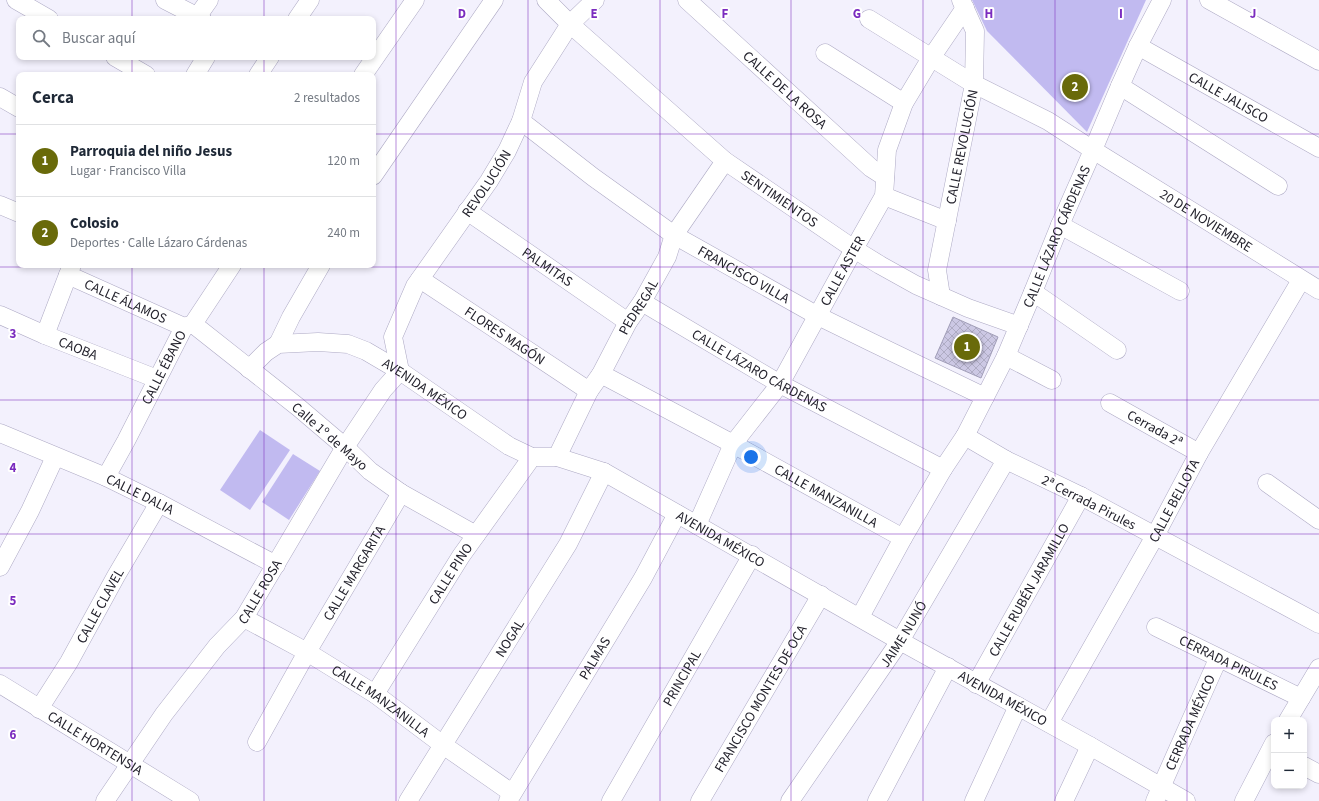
<!DOCTYPE html>
<html lang="es">
<meta charset="utf-8">
<style>
body{margin:0;font-family:"Source Sans 3",sans-serif;background:#f6f6f7;color:#1f2937}
.controls{position:absolute;right:12px;bottom:12px;display:grid;overflow:hidden;border-radius:8px;box-shadow:0 2px 6px #0003}
.controls button{width:36px;height:36px;display:grid;place-items:center;padding:0;border:0;border-bottom:1px solid #e0e1e3;background:#fff;color:#1f2937;font:20px sans-serif}
.you{position:absolute;left:751px;top:457px;width:14px;height:14px;margin:-10px;border:3px solid #fff;border-radius:50%;background:#1a73e8;box-shadow:0 0 0 6px #1a73e833}
.badge{display:grid;place-items:center;width:26px;height:26px;border-radius:50%;background:#696a0a;color:#fff;font-size:13px;font-weight:700}
.pin{position:absolute;translate:-50% -50%;border:2px solid #fff;box-shadow:0 1px 4px #0006}
.list{margin:0;padding:0;list-style:none}
h2{display:flex;justify-content:space-between;align-items:center;height:52px;margin:0;padding:0 16px;font-size:17px}
h2 small{font-size:13px;font-weight:400;color:#747a83}
.list li{display:grid;grid-template-columns:26px 1fr auto;gap:12px;align-items:center;box-sizing:border-box;height:72px;padding:0 16px;border-top:1px solid #e0e1e3}
.list b{display:block;font-size:15px;white-space:nowrap}
.list p{margin:0;font-size:13px;white-space:nowrap;color:#747a83}
.list em{font-size:13px;font-style:normal;color:#747a83}
.icon{flex:none;width:22px;height:22px;fill:none;stroke:currentColor;stroke-width:2;stroke-linecap:round;stroke-linejoin:round}
.map{position:relative;flex:none;width:1319px;height:801px;overflow:hidden}
.search{position:absolute;background:#fff;box-shadow:0 2px 6px #0003;left:16px;top:16px;width:360px;height:44px;display:flex;align-items:center;gap:10px;box-sizing:border-box;padding:0 14px;border-radius:8px;color:#747a83;font-size:15px}
.panel{position:absolute;background:#fff;box-shadow:0 2px 6px #0003;left:16px;top:72px;width:360px;height:196px;border-radius:8px}
.map>svg:first-child{display:block}
</style>
<div class="map">
<svg width="1319" height="801" viewBox="0 0 1319 801">
<defs>
<pattern id="building-cross-hatch" width="8" height="8" patternUnits="userSpaceOnUse"><rect width="8" height="8" fill="#ccc8e4"/><path d="M0 0l8 8M0 8l8-8" fill="none" stroke="#afacc4"/></pattern>
</defs>
<rect width="100%" height="100%" fill="#f3f1fd"/>
<g fill="#c1baf0">
<path d="M 972,0 L 1146,0 L 1087,132 L 987,31 Z"/>
<path d="M 260,430 L 290,450 L 250,510 L 220,490 Z"/>
<path d="M 293,454 L 320,471 L 289,520 L 262,502 Z"/>
</g>
<path fill="url(#building-cross-hatch)" stroke="#a19eb8" d="M 953,317 L 998,337 L 981,378 L 935,358 Z"/>
<g fill="none" stroke-linecap="round" stroke-linejoin="round">
<g stroke="#ada9c4" stroke-width="19">
<g id="minor">
<path d="M 16,0 L 49,19"/>
<path d="M 165,0 L 202,19"/>
<path id="s1" d="M 546,0 L 570,24 L 725,161 L 854,249 L 880,265 L 916,285 L 968,308 L 1019,326"/>
<path id="s2" d="M 687,0 L 871,168 L 885,177"/>
<path d="M 1209,0 L 1319,61"/>
<path d="M 197,17 L 209,0"/>
<path d="M 297,19 L 310,0"/>
<path id="s3" d="M 869,19 L 974,84 L 1048,121 L 1093,150 L 1319,290"/>
<path id="s4" d="M 1138,46 L 1319,148"/>
<path d="M 825,53 L 904,103"/>
<path d="M 115,57 L 146,75"/>
<path d="M 195,75 L 206,57"/>
<path d="M 258,75 L 270,57"/>
<path d="M 363,75 L 415,0"/>
<path d="M 1120,86 L 1278,186"/>
<path d="M 0,97 L 19,108"/>
<path id="s5" d="M 521,121 L 593,177 L 674,235 L 818,316 L 871,342 L 985,397"/>
<path d="M 373,176 L 494,0"/>
<path d="M 884,196 L 947,221"/>
<path d="M 0,205 L 19,213"/>
<path id="s6" d="M 467,211 L 628,322"/>
<path d="M 1060,225 L 1180,291"/>
<path id="s7" d="M 72,265 L 68,275 L 184,327"/>
<path id="s8" d="M 420,279 L 589,391"/>
<path d="M 1033,292 L 1117,350"/>
<path id="s9" d="M 941,296 L 937,270 L 974,84 L 975,31 L 961,0"/>
<path id="s10" d="M 642,302 L 780,384 L 943,469"/>
<path id="s11" d="M 0,315 L 45,335 L 157,379"/>
<path d="M 193,324 L 298,407 L 345,447 L 370,471 L 401,493 L 476,535"/>
<path d="M 45,335 L 68,275"/>
<path d="M 278,344 L 291,317 L 321,265"/>
<path d="M 1006,356 L 1052,380"/>
<path id="s12" d="M 249,369 L 266,352 L 278,344 L 318,342 L 348,344 L 366,351 L 400,371 L 509,446 L 532,457 L 557,457 L 604,472 L 900,641 L 1090,746 L 1186,801"/>
<path id="s13" d="M 601,374 L 733,444 L 903,538"/>
<path d="M 1110,403 L 1199,453"/>
<path id="s14" d="M 0,433 L 106,477 L 159,503 L 276,565"/>
<path d="M 965,436 L 1006,460 L 1081,496 L 1319,624"/>
<path id="s15" d="M 557,457 L 589,391 L 601,374 L 628,322 L 642,302 L 667,257 L 674,235 L 725,161"/>
<path id="s16" d="M 106,477 L 126,441 L 184,327 L 193,324 L 232,265"/>
<path d="M 1267,483 L 1319,520"/>
<path id="s17" d="M 697,525 L 733,444 L 780,384 L 854,249 L 884,196 L 887,150 L 904,103 L 931,58 L 965,8"/>
<path d="M 0,567 L 30,511 L 55,457"/>
<path id="s18" d="M 860,617 L 903,538 L 943,469 L 965,436 L 1006,356 L 1033,292 L 1060,225 L 1093,150 L 1120,86 L 1138,46 L 1162,0"/>
<path id="s19" d="M 244,618 L 307,652 L 375,694 L 443,745 L 512,793"/>
<path id="s20" d="M 1156,627 L 1301,698"/>
<path id="s21" d="M 0,684 L 190,801"/>
<path id="s22" d="M 976,684 L 1081,496"/>
<path id="s23" d="M 375,694 L 461,556 L 532,457"/>
<path id="s24" d="M 39,709 L 69,662 L 116,576 L 159,503"/>
<path d="M 1288,720 L 1319,668"/>
<path id="s25" d="M 1049,723 L 1155,536 L 1199,453 L 1301,280"/>
<path id="s26" d="M 257,742 L 307,652 L 401,493"/>
<path d="M 1304,766 L 1319,774"/>
<path id="s27" d="M 105,801 L 164,714 L 217,646 L 244,618 L 345,447 L 383,390 L 400,371 L 393,337 L 415,286 L 489,181 L 507,151 L 521,121 L 533,82 L 570,24 L 595,0"/>
<path id="s28" d="M 408,801 L 568,544 L 604,472"/>
<path id="s29" d="M 508,801 L 643,578 L 677,514"/>
<path id="s30" d="M 611,801 L 752,555"/>
<path id="s31" d="M 700,801 L 821,595"/>
<path id="s32" d="M 790,801 L 900,641 L 1006,460"/>
<path d="M 877,801 L 948,667"/>
<path d="M 974,801 L 1018,706"/>
<path d="M 1064,801 L 1090,746"/>
<path id="s33" d="M 1155,801 L 1218,659"/>
<path d="M 1244,801 L 1274,743"/>
</g>
</g>
<use href="#minor" stroke="#fff" stroke-width="18"/>
</g>
<path fill="none" stroke="#7b2cbf" stroke-width="1" stroke-opacity="0.55" d="M 132,0 L 132,19M 264,0 L 264,19M 396,0 L 396,801M 528,0 L 528,801M 660,0 L 660,801M 791,0 L 791,801M 923,0 L 923,801M 1055,0 L 1055,801M 1187,0 L 1187,801M 132,57 L 132,75M 264,57 L 264,75M 0,134 L 19,134M 373,134 L 1319,134M 132,265 L 132,801M 264,265 L 264,801M 0,267 L 1319,267M 0,400 L 1319,400M 0,534 L 1319,534M 0,668 L 1319,668"/>
<g text-anchor="middle" stroke-width="4" stroke-linejoin="round" paint-order="stroke">
<g font-size="14" fill="#24232d" stroke="#fff">
<text dy="5" stroke="none"><textPath href="#s2" startOffset="133">CALLE DE LA ROSA</textPath></text>
<text dy="5" stroke="none"><textPath href="#s4" startOffset="104">CALLE JALISCO</textPath></text>
<text dy="5" stroke="none"><textPath href="#s9" startOffset="152">CALLE REVOLUCIÓN</textPath></text>
<text dy="5" stroke="none"><textPath href="#s27" startOffset="738">REVOLUCIÓN</textPath></text>
<text dy="5" stroke="none"><textPath href="#s1" startOffset="307">SENTIMIENTOS</textPath></text>
<text dy="5" stroke="none"><textPath href="#s3" startOffset="393">20 DE NOVIEMBRE</textPath></text>
<text dy="5" stroke="none"><textPath href="#s18" startOffset="429">CALLE LÁZARO CÁRDENAS</textPath></text>
<text dy="5" stroke="none"><textPath href="#s6" startOffset="98">PALMITAS</textPath></text>
<text dy="5" stroke="none"><textPath href="#s17" startOffset="294">CALLE ASTER</textPath></text>
<text dy="5" stroke="none"><textPath href="#s5" startOffset="271">FRANCISCO VILLA</textPath></text>
<text dy="5" stroke="none"><textPath href="#s7" startOffset="74">CALLE ÁLAMOS</textPath></text>
<text dy="5" stroke="none"><textPath href="#s15" startOffset="171">PEDREGAL</textPath></text>
<text dy="5" stroke="none"><textPath href="#s8" startOffset="102">FLORES MAGÓN</textPath></text>
<text dy="5" stroke="none"><textPath href="#s11" startOffset="85">CAOBA</textPath></text>
<text dy="5" stroke="none"><textPath href="#s16" startOffset="124">CALLE ÉBANO</textPath></text>
<text dy="5" stroke="none"><textPath href="#s10" startOffset="136">CALLE LÁZARO CÁRDENAS</textPath></text>
<text dy="5" stroke="none"><textPath href="#s12" startOffset="198">AVENIDA MÉXICO</textPath></text>
<text transform="translate(1155 428) rotate(29)" y="5">Cerrada 2ª</text>
<text transform="translate(330 436) rotate(41)" y="5">Calle 1º de Mayo</text>
<text dy="5" stroke="none"><textPath href="#s14" startOffset="153">CALLE DALIA</textPath></text>
<text dy="5" stroke="none"><textPath href="#s13" startOffset="256">CALLE MANZANILLA</textPath></text>
<text dy="5" stroke="none"><textPath href="#s25" startOffset="255">CALLE BELLOTA</textPath></text>
<text transform="translate(1089 502) rotate(27)" y="5">2ª Cerrada Pirules</text>
<text dy="5" stroke="none"><textPath href="#s12" startOffset="534">AVENIDA MÉXICO</textPath></text>
<text dy="5" stroke="none"><textPath href="#s26" startOffset="195">CALLE MARGARITA</textPath></text>
<text dy="5" stroke="none"><textPath href="#s23" startOffset="142">CALLE PINO</textPath></text>
<text dy="5" stroke="none"><textPath href="#s22" startOffset="108">CALLE RUBÉN JARAMILLO</textPath></text>
<text dy="5" stroke="none"><textPath href="#s27" startOffset="261">CALLE ROSA</textPath></text>
<text dy="5" stroke="none"><textPath href="#s24" startOffset="120">CALLE CLAVEL</textPath></text>
<text dy="5" stroke="none"><textPath href="#s32" startOffset="202">JAIME NUNÓ</textPath></text>
<text dy="5" stroke="none"><textPath href="#s28" startOffset="192">NOGAL</textPath></text>
<text dy="5" stroke="none"><textPath href="#s29" startOffset="167">PALMAS</textPath></text>
<text dy="5" stroke="none"><textPath href="#s20" startOffset="81">CERRADA PIRULES</textPath></text>
<text dy="5" stroke="none"><textPath href="#s30" startOffset="142">PRINCIPAL</textPath></text>
<text dy="5" stroke="none"><textPath href="#s31" startOffset="119">FRANCISCO MONTES DE OCA</textPath></text>
<text dy="5" stroke="none"><textPath href="#s12" startOffset="858">AVENIDA MÉXICO</textPath></text>
<text dy="5" stroke="none"><textPath href="#s19" startOffset="160">CALLE MANZANILLA</textPath></text>
<text dy="5" stroke="none"><textPath href="#s33" startOffset="86">CERRADA MÉXICO</textPath></text>
<text dy="5" stroke="none"><textPath href="#s21" startOffset="112">CALLE HORTENSIA</textPath></text>
</g>
</g>
<g font-size="13" text-anchor="middle" font-weight="bold" fill="#7b2cbf" stroke="#fff" stroke-width="4" stroke-linejoin="round" paint-order="stroke">
<text x="462" y="18">D</text>
<text x="594" y="18">E</text>
<text x="725" y="18">F</text>
<text x="857" y="18">G</text>
<text x="989" y="18">H</text>
<text x="1121" y="18">I</text>
<text x="1253" y="18">J</text>
<text x="13" y="338">3</text>
<text x="13" y="472">4</text>
<text x="13" y="605">5</text>
<text x="13" y="739">6</text>
</g>
</svg>
<div class="controls">
<button>+</button>
<button>−</button>
</div>
<div class="you"></div>
<div class="pin badge" style="left:967px;top:347px">1</div>
<div class="pin badge" style="left:1075px;top:87px">2</div>
<div class="search"><svg class="icon" aria-label="search" viewBox="0 0 24 24"><circle cx="10" cy="10" r="6"/><path d="M15 15l6 6"/></svg>Buscar aquí</div>
<section class="panel">
<h2>Cerca<small>2 resultados</small></h2>
<ul class="list">
<li><span class="badge">1</span><div><b>Parroquia del niño Jesus</b><p>Lugar · Francisco Villa</p></div><em>120 m</em></li>
<li><span class="badge">2</span><div><b>Colosio</b><p>Deportes · Calle Lázaro Cárdenas</p></div><em>240 m</em></li>
</ul>
</section>
</div>
